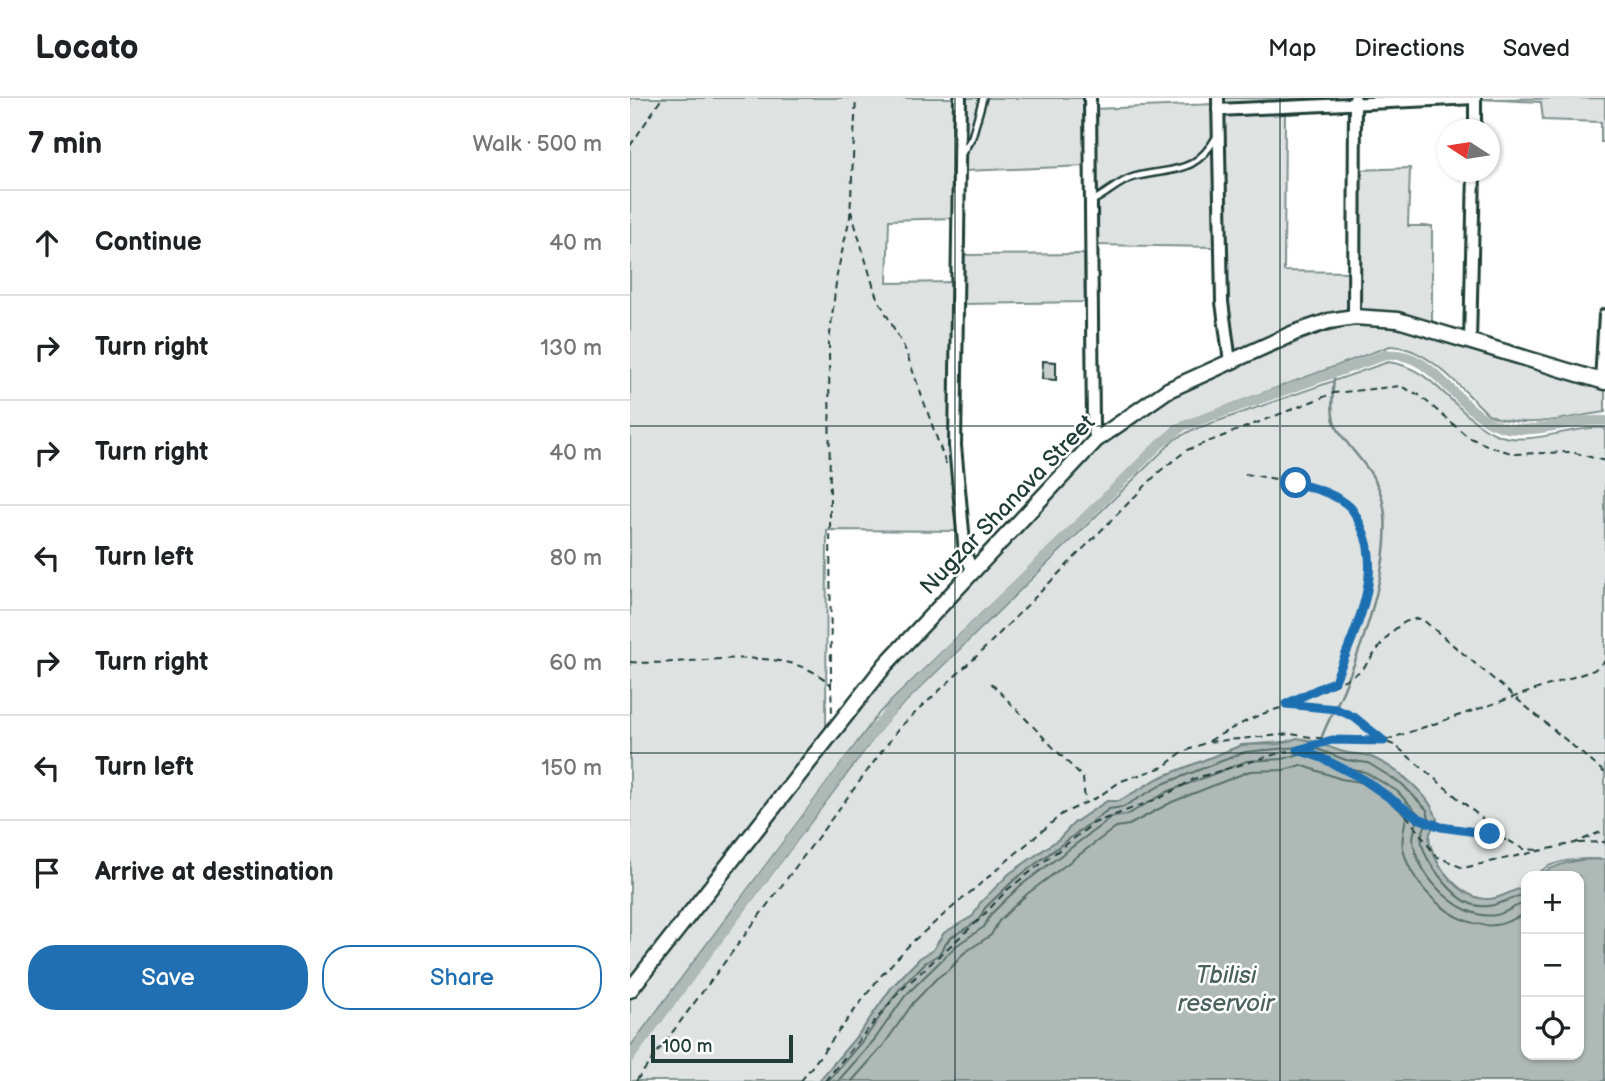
<!DOCTYPE html>
<meta charset="utf-8">
<style>
body{margin:0;font-family:"Balsamiq Sans",sans-serif;background:#f6f6f6;color:#202124}
.controls{position:absolute;right:21px;bottom:21px;display:grid;overflow:hidden;border-radius:14px;box-shadow:0 2px 5px #0004}
.controls button{width:63px;height:63px;display:grid;place-items:center;padding:0;border:0;border-bottom:2px solid #e0e0e0;background:#fff;color:#202124;font:35px sans-serif}
.compass{position:absolute;left:807px;top:21px;width:63px;height:63px;border-radius:50%;background:#fff;box-shadow:0 2px 5px #0004;rotate:282deg}
.scale{position:absolute;left:21px;bottom:18px;width:142px;box-sizing:border-box;padding-left:7px;border:4px solid #1f3d34;border-top:0;font-size:19px;line-height:24px;white-space:nowrap;color:#1f3d34;-webkit-text-stroke:5px #fff;paint-order:stroke}
.stop{position:absolute;width:21px;height:21px;margin:-16px;border:5px solid #1f6fb2;border-radius:50%;background:#fff}
.stop.end{background:#1f6fb2;border-color:#fff;box-shadow:0 2px 7px #0008}
.list{margin:0;padding:0;list-style:none}
h2{display:flex;justify-content:space-between;align-items:center;height:91px;margin:0;padding:0 28px;font-size:30px}
h2 small{font-size:23px;font-weight:400;color:#757577}
.list li{display:grid;grid-template-columns:46px 1fr auto;gap:21px;align-items:center;box-sizing:border-box;height:105px;padding:0 28px;border-top:2px solid #e0e0e0}
.list b{display:block;font-size:26px;white-space:nowrap}
.list em{font-size:23px;font-style:normal;color:#757577}
.actions{display:flex;gap:14px;padding:21px 28px}
.actions a{flex:1;padding:16px 0;border:2px solid #1f6fb2;border-radius:28px;text-align:center;font-size:24px;color:#1f6fb2}
.actions .main{background:#1f6fb2;color:#fff}
.icon{flex:none;width:38px;height:38px;fill:none;stroke:currentColor;stroke-width:2;stroke-linecap:round;stroke-linejoin:round}
.map{position:relative;flex:none;width:975px;height:983px;overflow:hidden}
header{display:flex;align-items:center;gap:42px;box-sizing:border-box;height:98px;padding:0 35px;background:#fff;border-bottom:2px solid #e0e0e0}
header strong{font-size:33px}
nav{display:flex;gap:38px;margin-inline-start:auto;font-size:24px}
main{display:flex}
aside{flex:1;background:#fff}
.map>svg:first-child{display:block}
</style>
<header>
<strong>Locato</strong>
<nav><a>Map</a><a>Directions</a><a>Saved</a></nav>
</header>
<main>
<aside>
<h2>7 min<small>Walk · 500 m</small></h2>
<ul class="list">
<li><svg class="icon" aria-label="ahead" viewBox="0 0 24 24"><path d="M12 20V5M6 11l6-6 6 6"/></svg><div><b>Continue</b></div><em>40 m</em></li>
<li><svg class="icon" aria-label="right" viewBox="0 0 24 24"><path d="M7 20v-9h11M14 6l5 5-5 5"/></svg><div><b>Turn right</b></div><em>130 m</em></li>
<li><svg class="icon" aria-label="right" viewBox="0 0 24 24"><path d="M7 20v-9h11M14 6l5 5-5 5"/></svg><div><b>Turn right</b></div><em>40 m</em></li>
<li><svg class="icon" aria-label="left" viewBox="0 0 24 24"><path d="M17 20v-9H6M10 6l-5 5 5 5"/></svg><div><b>Turn left</b></div><em>80 m</em></li>
<li><svg class="icon" aria-label="right" viewBox="0 0 24 24"><path d="M7 20v-9h11M14 6l5 5-5 5"/></svg><div><b>Turn right</b></div><em>60 m</em></li>
<li><svg class="icon" aria-label="left" viewBox="0 0 24 24"><path d="M17 20v-9H6M10 6l-5 5 5 5"/></svg><div><b>Turn left</b></div><em>150 m</em></li>
<li><svg class="icon" aria-label="arrive" viewBox="0 0 24 24"><path d="M6 21V4h12l-3 4 3 4H6"/></svg><div><b>Arrive at destination</b></div></li>
</ul>
<div class="actions"><a class="main">Save</a><a>Share</a></div>
</aside>
<div class="map">
<svg width="975" height="983" viewBox="0 0 975 983">
<rect width="100%" height="100%" fill="#fff"/>
<filter id="ink" filterUnits="userSpaceOnUse"><feTurbulence type="fractalNoise" baseFrequency=".0143" numOctaves="2"/><feDisplacementMap in="SourceGraphic" scale="14" xChannelSelector="R" yChannelSelector="G"/><feConvolveMatrix kernelMatrix="1 2 1 2 8 2 1 2 1" color-interpolation-filters="sRGB"/></filter>
<g filter="url(#ink)">
<g fill="#dee3e2" stroke="#7e908b" stroke-width="2">
<path d="M 0,0 L 326,0 L 325,120 L 259,122 L 257,185 L 324,184 L 320,345 L 328,433 L 197,432 L 196,633 L 0,884 Z"/>
<path d="M 335,0 L 456,0 L 456,68 L 334,73 Z"/>
<path d="M 591,0 L 721,0 L 721,2 L 592,7 Z"/>
<path d="M 975,0 L 975,44 L 971,44 L 971,24 L 913,22 L 911,4 L 850,1 Z"/>
<path d="M 584,6 L 587,149 L 464,147 L 464,11 Z"/>
<path d="M 655,14 L 654,173 L 720,174 L 720,212 L 695,216 L 603,257 L 596,203 L 592,15 Z"/>
<path d="M 780,70 L 778,128 L 802,128 L 802,224 L 764,214 L 728,213 L 728,72 Z"/>
<path d="M 454,156 L 455,204 L 333,206 L 334,157 Z"/>
<path d="M 739,227 L 763,229 L 975,291 L 975,314 C 938,319 893,333 858,316 C 831,291 799,249 760,248 L 546,327 L 250,614 L 0,949 L 0,901 L 22,872 L 251,580 L 452,366 L 482,337 L 536,299 L 684,237 L 711,229 Z"/>
<path d="M 758,264 C 806,269 826,320 868,337 C 901,349 941,327 975,330 L 975,762 C 957,760 933,761 917,769 C 908,774 907,778 896,778 L 896,789 C 884,791 872,800 861,801 C 833,803 807,771 800,746 C 797,737 803,729 807,721 L 776,680 L 680,642 L 612,647 L 529,680 L 489,703 L 477,703 L 444,725 L 429,741 L 379,776 L 343,818 L 314,835 L 303,852 L 290,860 L 262,889 L 232,932 L 189,983 L 0,983 L 0,964 L 259,620 L 544,342 L 562,332 Z"/>
</g>
<path fill="#afbab7" stroke="#758883" stroke-width="2" d="M 667,640 C 685,642 697,649 714,654 C 722,657 733,655 741,659 C 765,669 800,696 807,721 C 803,729 797,737 800,746 C 807,771 833,803 860,801 C 872,800 884,791 896,789 L 896,957 L 949,957 L 949,778 L 905,778 C 928,766 948,759 975,762 L 975,983 L 189,983 L 232,932 L 262,889 L 290,860 L 303,852 L 314,835 L 343,818 L 350,805 L 379,776 L 429,741 L 444,725 L 477,703 L 489,703 L 529,680 L 612,647 L 651,646 Z"/>
<g fill="none" stroke-linecap="round" stroke-linejoin="round">
<g stroke="#596f68" stroke-width="2">
<path d="M 198,983 L 238,936 L 268,893 L 295,865 L 308,857 L 320,840 L 348,823 L 355,810 L 384,782 L 479,711 L 493,709 L 533,686 L 615,654 L 679,648 L 716,662 L 738,665 L 772,686 L 797,712 L 799,720 C 795,729 790,736 792,746 C 796,765 825,802 844,807 C 864,812 878,800 896,796"/>
<path d="M 208,983 L 245,941 L 275,898 L 327,847 L 354,829 L 361,816 L 390,788 L 482,719 L 497,717 L 537,694 L 617,663 L 653,661 L 670,656 L 688,659 L 714,671 L 735,674 L 767,693 L 789,717 C 787,727 781,736 784,748 C 790,780 831,823 866,817 C 876,815 885,807 896,805"/>
<path d="M 222,983 L 253,948 L 283,905 L 307,880 L 321,870 L 334,855 L 361,837 L 369,823 L 397,796 L 486,729 L 499,727 L 542,704 L 620,673 L 654,672 L 671,667 L 711,681 L 731,684 L 760,701 L 776,718 C 775,728 771,739 773,750 C 780,788 826,832 866,827 C 876,826 886,819 896,816"/>
</g>
<path stroke="#758883" stroke-width="2.5" d="M 690,644 C 696,625 706,610 714,591 C 735,542 766,451 752,400 C 744,370 720,354 706,328 C 699,314 704,290 704,275"/>
<path stroke="#afbab7" stroke-width="10" d="M 0,959 L 218,665 L 263,609 L 531,345 L 553,328 L 755,257 C 800,250 824,307 862,325 C 898,342 937,320 975,323"/>
</g>
<path fill="#c7cfcc" stroke="#1f3d34" stroke-width="2" d="M 413,263 L 426,264 L 426,282 L 412,281 Z"/>
<g fill="none" stroke-linecap="round" stroke-linejoin="round">
<g stroke="#1f3d34" stroke-width="10">
<g id="lane">
<path d="M 331,57 L 342,39 L 353,0"/>
<path d="M 462,103 C 476,97 489,83 504,79 C 543,69 564,78 587,38"/>
</g>
</g>
<g stroke="#1f3d34" stroke-width="16">
<g id="street">
<path d="M 330,0 L 325,348 L 335,455 L 342,472"/>
<path d="M 460,0 L 463,329 L 466,342"/>
<path d="M 588,0 L 592,204 L 600,264"/>
<path d="M 588,12 L 845,0"/>
<path d="M 845,32 L 845,0"/>
<path d="M 724,219 L 725,1"/>
<path d="M 840,243 L 844,74"/>
<path d="M 971,283 L 975,217"/>
</g>
</g>
<g stroke="#1f3d34" stroke-width="19">
<path id="secondary" d="M 0,892 L 256,566 L 466,342 L 538,292 L 664,235 L 699,223 L 724,219 L 768,222 L 975,284"/>
</g>
<g stroke="#1f3d34" stroke-width="2" stroke-dasharray="7 5" stroke-linecap="butt">
<path d="M 0,48 L 32,0"/>
<path d="M 221,113 L 246,197 L 275,251 L 316,366"/>
<path d="M 615,376 C 645,381 700,387 721,410 C 763,456 724,534 705,582"/>
<path d="M 0,564 C 60,570 155,541 201,587 L 202,615"/>
<path d="M 361,585 L 453,680 L 455,705"/>
<path d="M 201,587 L 199,245 L 207,176 L 220,119 L 226,0"/>
<path d="M 657,606 C 672,599 723,581 731,572 C 748,556 763,518 792,521 L 975,675"/>
<path d="M 756,642 L 964,572 L 975,563"/>
<path d="M 579,643 C 647,605 686,586 751,641"/>
<path d="M 669,652 L 701,642"/>
<path d="M 770,707 L 804,727 L 876,742"/>
<path d="M 948,745 L 975,744"/>
<path d="M 6,983 L 270,629 L 350,555 L 530,373 L 557,352 L 704,295 L 770,288 L 789,297 L 838,339 L 859,348 L 884,356 L 942,354 L 975,363"/>
<path d="M 171,983 L 249,880 L 282,844 L 432,716 L 468,699 L 491,683 L 533,669 L 551,655 L 577,644 L 661,636 L 702,642 L 754,643 L 766,648 L 879,743 L 894,751 L 909,752"/>
<path d="M 195,983 L 269,894 L 350,821 L 377,792 L 464,725 L 532,699 L 566,680 L 653,654 L 668,652 L 686,657 L 756,695 L 769,707 L 806,758 L 833,770 L 945,745 L 975,732"/>
</g>
<use href="#lane" stroke="#fff" stroke-width="5"/>
<use href="#street" stroke="#fff" stroke-width="10"/>
<use href="#secondary" stroke="#fff" stroke-width="14"/>
</g>
</g>
<g fill="none" stroke-linecap="round" stroke-linejoin="round" filter="url(#ink)">
<path stroke="#1f6fb2" stroke-width="9" d="M 666,385 C 683,390 707,396 720,409 C 725,414 728,422 731,428 C 755,477 723,536 705,583 L 656,606 L 706,611 L 724,619 L 754,643 L 702,642 L 668,652 L 692,660 L 733,681 L 788,720 L 811,729 L 860,736"/>
</g>
<path fill="none" stroke="#1f3d34" stroke-width="2" stroke-opacity="0.55" d="M 325,0 L 325,983M 650,0 L 650,983M 0,328 L 975,328M 0,655 L 975,655"/>
<g text-anchor="middle" stroke-width="5" stroke-linejoin="round" paint-order="stroke">
<g font-size="23" fill="#1f3d34" stroke="#fff">
<text transform="translate(377 406) rotate(-46)" y="8">Nugzar Shanava Street</text>
</g>
<g font-size="24" font-style="italic" fill="#4a625b" stroke="#fff">
<text x="596" y="885">Tbilisi<tspan x="596" dy="28">reservoir</tspan></text>
</g>
</g>
</svg>
<div class="controls">
<button>+</button>
<button>−</button>
<button><svg class="icon" aria-label="locate" viewBox="0 0 24 24"><circle cx="12" cy="12" r="6"/><path d="M12 2v4M12 18v4M2 12h4M18 12h4"/></svg></button>
</div>
<svg class="compass" viewBox="-18 -18 36 36"><path d="M0-13l5 13h-10z" fill="#e53935"/><path d="M0 13l5-13h-10z" fill="#757577"/></svg>
<div class="scale">100 m</div>
<div class="stop" style="left:666px;top:385px"></div>
<div class="stop end" style="left:860px;top:736px"></div>
</div>
</main>
